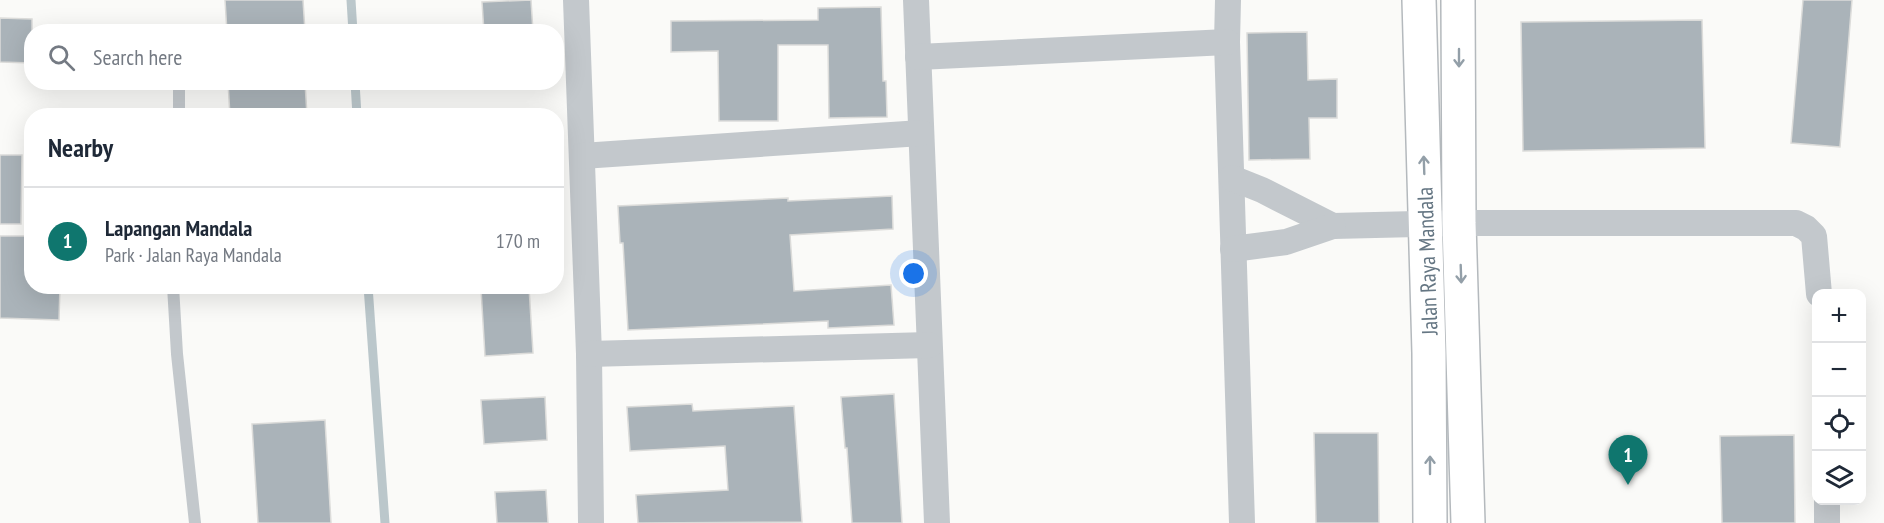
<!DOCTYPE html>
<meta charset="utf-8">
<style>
body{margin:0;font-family:"PT Sans Narrow",sans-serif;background:#f6f6f7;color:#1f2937}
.controls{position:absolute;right:18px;bottom:18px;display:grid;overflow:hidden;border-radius:12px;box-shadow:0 6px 24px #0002}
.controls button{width:54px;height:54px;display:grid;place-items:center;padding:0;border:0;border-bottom:2px solid #e0e1e3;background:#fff;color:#1f2937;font:30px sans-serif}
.you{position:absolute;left:914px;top:274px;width:21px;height:21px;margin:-15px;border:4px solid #fff;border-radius:50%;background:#1a73e8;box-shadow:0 0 0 9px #1a73e833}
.badge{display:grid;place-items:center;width:39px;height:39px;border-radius:50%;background:#0f766e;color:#fff;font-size:20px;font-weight:700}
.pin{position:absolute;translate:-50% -50px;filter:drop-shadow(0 2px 3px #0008)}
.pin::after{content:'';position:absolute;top:32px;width:21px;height:18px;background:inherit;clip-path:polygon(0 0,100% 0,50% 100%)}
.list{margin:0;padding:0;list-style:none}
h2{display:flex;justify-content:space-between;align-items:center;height:78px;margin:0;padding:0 24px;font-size:26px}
h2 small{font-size:20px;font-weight:400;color:#747a83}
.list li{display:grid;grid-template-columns:39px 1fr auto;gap:18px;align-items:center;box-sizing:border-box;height:108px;padding:0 24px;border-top:2px solid #e0e1e3}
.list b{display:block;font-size:22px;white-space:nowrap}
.list p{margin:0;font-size:20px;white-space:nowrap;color:#747a83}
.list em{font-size:20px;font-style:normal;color:#747a83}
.icon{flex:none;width:33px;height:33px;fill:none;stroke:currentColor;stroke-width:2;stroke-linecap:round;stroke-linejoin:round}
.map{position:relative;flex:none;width:1884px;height:523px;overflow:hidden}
.search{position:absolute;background:#fff;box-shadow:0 6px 24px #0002;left:24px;top:24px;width:540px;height:66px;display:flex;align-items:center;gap:15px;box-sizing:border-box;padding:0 21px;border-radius:24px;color:#747a83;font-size:22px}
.panel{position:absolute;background:#fff;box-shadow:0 6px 24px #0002;left:24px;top:108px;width:540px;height:186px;border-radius:24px}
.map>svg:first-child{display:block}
</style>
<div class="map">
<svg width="1884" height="523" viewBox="0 0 1884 523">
<rect width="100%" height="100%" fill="#fafaf8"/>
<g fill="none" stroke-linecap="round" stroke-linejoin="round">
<g stroke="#bbc7cb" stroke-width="9">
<path d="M 351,0 L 353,32"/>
<path d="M 355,82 L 357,116"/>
<path d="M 368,286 L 385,523"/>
</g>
</g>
<g fill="#aab3b9" stroke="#dcdcda" stroke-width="1.5">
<path d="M 225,0 L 303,0 L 305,32 L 227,32 Z"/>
<path d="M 531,0 L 533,32 L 484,32 L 482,2 Z"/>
<path d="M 1803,0 L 1852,0 L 1840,147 L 1791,143 Z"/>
<path d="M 881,7 L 883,81 L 886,81 L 887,117 L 829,118 L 828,45 L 778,45 L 778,121 L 719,121 L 718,51 L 671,52 L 671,21 L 818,20 L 818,8 Z"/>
<path d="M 0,18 L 32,19 L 32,63 L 0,62 Z"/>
<path d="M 1702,20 L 1705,148 L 1523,151 L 1521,22 Z"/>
<path d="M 1307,32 L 1308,80 L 1337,79 L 1337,118 L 1309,118 L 1310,159 L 1249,160 L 1247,33 Z"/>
<path d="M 228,82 L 305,82 L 307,116 L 230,116 Z"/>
<path d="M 0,155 L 22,155 L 21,224 L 0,224 Z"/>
<path d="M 892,196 L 893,229 L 790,235 L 794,291 L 891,285 L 894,325 L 828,328 L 828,321 L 628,330 L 623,243 L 620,243 L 618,206 L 788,198 L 788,201 Z"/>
<path d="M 0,236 L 32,236 L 32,286 L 60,286 L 59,320 L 0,318 Z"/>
<path d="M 529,287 L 533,353 L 485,356 L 481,289 Z"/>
<path d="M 894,394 L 902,523 L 852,523 L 847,448 L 845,448 L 841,397 Z"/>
<path d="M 545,397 L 547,440 L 484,444 L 481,400 Z"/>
<path d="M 692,404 L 693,411 L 794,406 L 802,522 L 638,523 L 636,495 L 728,490 L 725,446 L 630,451 L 627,407 Z"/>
<path d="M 325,420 L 331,523 L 258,523 L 252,424 Z"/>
<path d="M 1314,433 L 1378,433 L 1379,523 L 1316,523 Z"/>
<path d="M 1794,435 L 1795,523 L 1722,523 L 1720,436 Z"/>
<path d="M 546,490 L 548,523 L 497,523 L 495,492 Z"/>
</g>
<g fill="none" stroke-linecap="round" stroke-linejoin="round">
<g stroke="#b4b9bd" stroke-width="36">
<g id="trunk">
<path d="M 1419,0 L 1429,353 L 1430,523"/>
<path d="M 1458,0 L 1459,223 L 1468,523"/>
</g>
</g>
<g stroke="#c3c8cc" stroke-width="12">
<path d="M 179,116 L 179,82"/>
<path d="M 173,286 L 177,354 L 195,523"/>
</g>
<g stroke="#c3c8cc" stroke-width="26">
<path d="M 576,0 L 589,354 L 591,523"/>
<path d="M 916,0 L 937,523"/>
<path d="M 1228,0 L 1227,42 L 1242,523"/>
<path d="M 918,57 L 1227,42"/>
<path d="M 582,156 L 921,133"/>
<path d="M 1232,178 L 1262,190 L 1333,226 L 1459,223 L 1796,223 L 1806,228 L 1814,236 L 1819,294"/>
<path d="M 1233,249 L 1286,242 L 1333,226"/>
<path d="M 589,354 L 929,345"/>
<path d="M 1827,523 L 1827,500"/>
</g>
<use href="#trunk" stroke="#fff" stroke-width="33"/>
</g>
<defs><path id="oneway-shaft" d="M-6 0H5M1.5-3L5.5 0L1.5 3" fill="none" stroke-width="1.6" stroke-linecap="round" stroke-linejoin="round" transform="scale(1.5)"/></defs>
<g stroke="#939fa8">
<use href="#oneway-shaft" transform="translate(1459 58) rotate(90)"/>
<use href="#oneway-shaft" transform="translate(1424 165) rotate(-92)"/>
<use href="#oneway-shaft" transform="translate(1461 274) rotate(88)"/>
<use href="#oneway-shaft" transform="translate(1430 465) rotate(-90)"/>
</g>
<g text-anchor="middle" stroke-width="6" stroke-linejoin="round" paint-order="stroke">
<g font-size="22" fill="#657683" stroke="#fff">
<text transform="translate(1427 261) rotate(-92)" y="8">Jalan Raya Mandala</text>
</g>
</g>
</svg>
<div class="controls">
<button>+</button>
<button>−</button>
<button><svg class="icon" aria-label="locate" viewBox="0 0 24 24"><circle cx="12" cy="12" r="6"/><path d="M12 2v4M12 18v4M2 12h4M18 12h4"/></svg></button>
<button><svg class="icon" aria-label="layers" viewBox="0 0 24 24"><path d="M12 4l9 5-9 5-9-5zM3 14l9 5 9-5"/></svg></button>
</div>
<div class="you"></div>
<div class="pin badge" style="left:1628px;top:485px">1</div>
<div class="search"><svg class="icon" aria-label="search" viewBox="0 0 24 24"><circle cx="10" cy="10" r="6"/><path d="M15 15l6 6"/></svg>Search here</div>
<section class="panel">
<h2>Nearby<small></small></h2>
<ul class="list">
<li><span class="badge">1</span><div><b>Lapangan Mandala</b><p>Park · Jalan Raya Mandala</p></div><em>170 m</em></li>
</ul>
</section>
</div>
